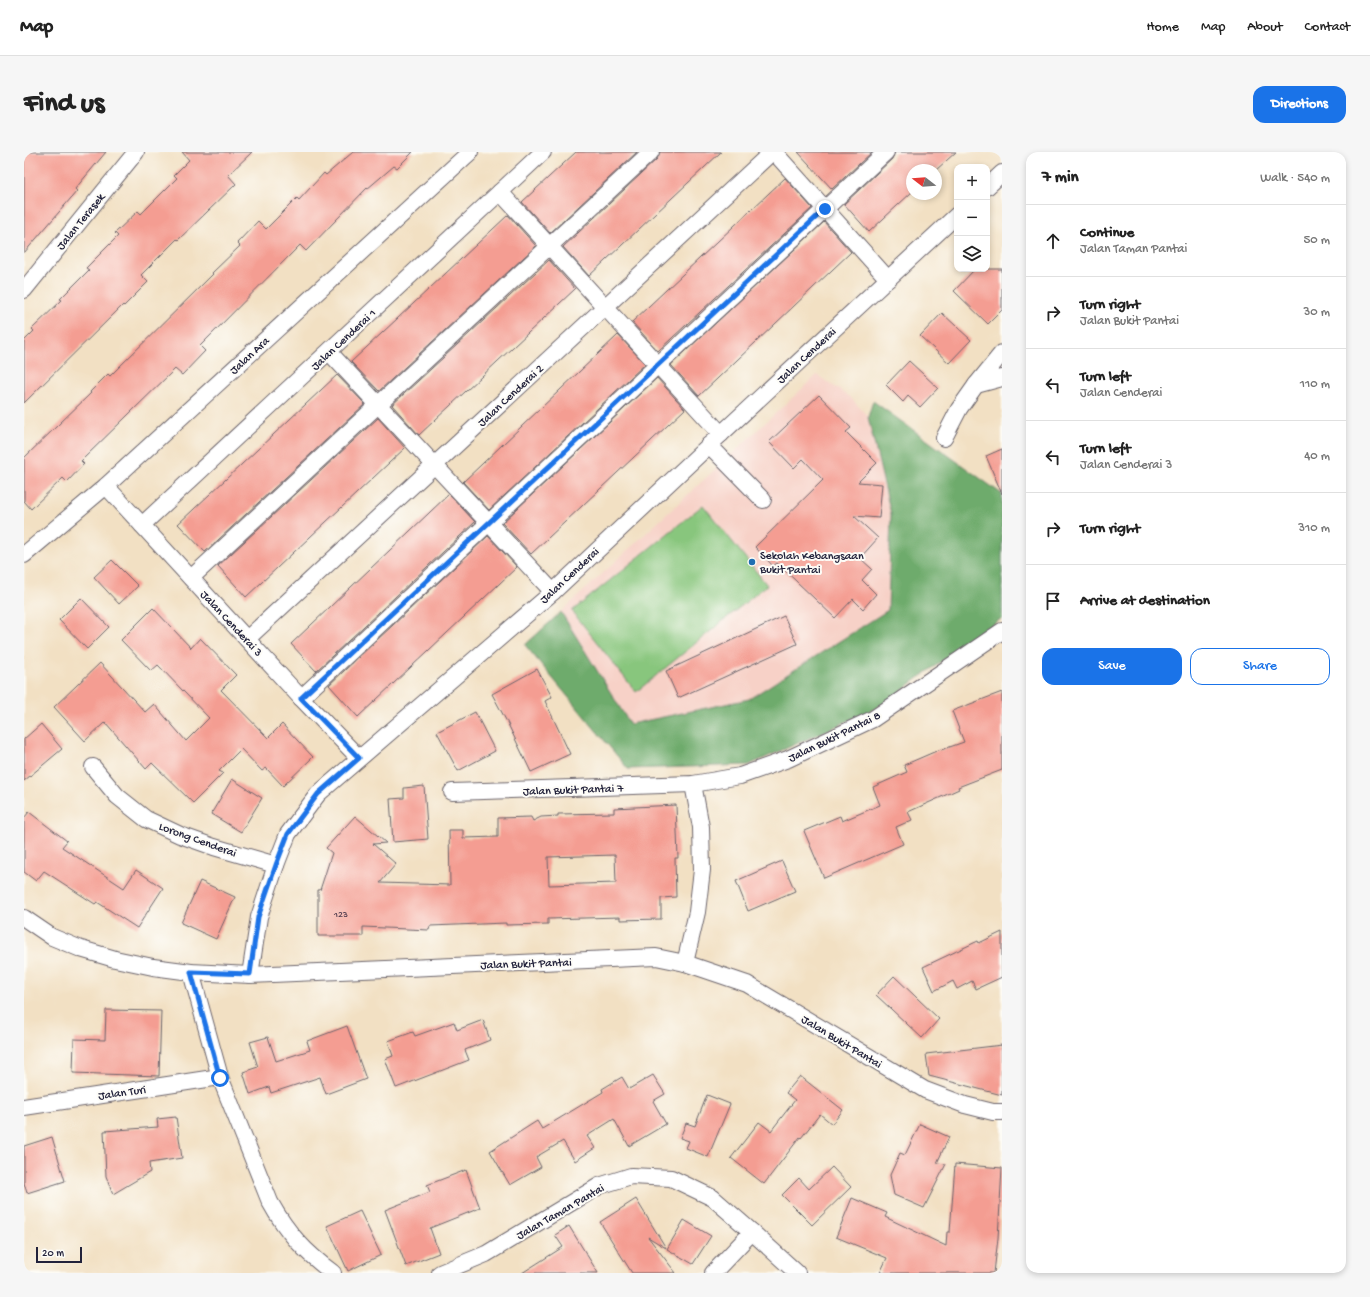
<!DOCTYPE html>
<meta charset="utf-8">
<style>
body{margin:0;font-family:"Gochi Hand",sans-serif;background:#f6f6f6;color:#222}
.controls{position:absolute;right:12px;top:12px;display:grid;overflow:hidden;border-radius:8px;box-shadow:0 2px 6px #0003}
.controls button{width:36px;height:36px;display:grid;place-items:center;padding:0;border:0;border-bottom:1px solid #e0e0e0;background:#fff;color:#222;font:20px sans-serif}
.compass{position:absolute;left:882px;top:12px;width:36px;height:36px;border-radius:50%;background:#fff;box-shadow:0 2px 6px #0003;rotate:287deg}
.scale{position:absolute;left:12px;bottom:10px;width:46px;box-sizing:border-box;padding-left:4px;border:2px solid #22223b;border-top:0;font-size:11px;line-height:14px;white-space:nowrap;color:#22223b;-webkit-text-stroke:3px #fdfcf7;paint-order:stroke}
.stop{position:absolute;width:12px;height:12px;margin:-9px;border:3px solid #1a73e8;border-radius:50%;background:#fff}
.stop.end{background:#1a73e8;border-color:#fff;box-shadow:0 1px 4px #0008}
.list{margin:0;padding:0;list-style:none}
h2{display:flex;justify-content:space-between;align-items:center;height:52px;margin:0;padding:0 16px;font-size:17px}
h2 small{font-size:13px;font-weight:400;color:#767676}
.list li{display:grid;grid-template-columns:26px 1fr auto;gap:12px;align-items:center;box-sizing:border-box;height:72px;padding:0 16px;border-top:1px solid #e0e0e0}
.list b{display:block;font-size:15px;white-space:nowrap}
.list p{margin:0;font-size:13px;white-space:nowrap;color:#767676}
.list em{font-size:13px;font-style:normal;color:#767676}
.actions{display:flex;gap:8px;padding:12px 16px}
.actions a{flex:1;padding:9px 0;border:1px solid #1a73e8;border-radius:12px;text-align:center;font-size:14px;color:#1a73e8}
.actions .main{background:#1a73e8;color:#fff}
.icon{flex:none;width:22px;height:22px;fill:none;stroke:currentColor;stroke-width:2;stroke-linecap:round;stroke-linejoin:round}
.map{position:relative;flex:none;width:978px;height:1121px;overflow:hidden;border-radius:12px}
header{display:flex;align-items:center;gap:24px;box-sizing:border-box;height:56px;padding:0 20px;background:#fff;border-bottom:1px solid #e0e0e0}
header strong{font-size:19px}
nav{display:flex;gap:22px;margin-inline-start:auto;font-size:14px}
.intro{display:flex;align-items:center;justify-content:space-between;box-sizing:border-box;height:96px;padding:0 24px}
h1{margin:0;font-size:28px}
.button{padding:10px 18px;border-radius:12px;background:#1a73e8;color:#fff;font-size:14px;font-weight:700}
main{display:flex;gap:24px;padding:0 24px}
aside{flex:1;background:#fff;border-radius:12px;box-shadow:0 2px 6px #0003}
.map>svg:first-child{display:block}
</style>
<header>
<strong>Map</strong>
<nav><a>Home</a><a>Map</a><a>About</a><a>Contact</a></nav>
</header>
<div class="intro"><h1>Find us</h1><a class="button">Directions</a></div>
<main>
<div class="map">
<svg width="978" height="1121" viewBox="0 0 978 1121">
<rect width="100%" height="100%" fill="#fdfcf7"/>
<filter id="ink" filterUnits="userSpaceOnUse"><feTurbulence type="fractalNoise" baseFrequency=".025" numOctaves="2"/><feDisplacementMap in="SourceGraphic" scale="8" xChannelSelector="R" yChannelSelector="G"/><feConvolveMatrix kernelMatrix="1 2 1 2 8 2 1 2 1" color-interpolation-filters="sRGB"/></filter>
<filter id="wash" filterUnits="userSpaceOnUse"><feTurbulence type="fractalNoise" baseFrequency=".012" numOctaves="4" result="noise"/><feDisplacementMap in="SourceGraphic" scale="16" xChannelSelector="R" yChannelSelector="G"/><feGaussianBlur stdDeviation="0.9" result="paint"/><feColorMatrix in="noise" values="0 0 0 0 0 0 0 0 0 0 0 0 0 0 0 0 0 1.4 0 .05"/><feComposite in="paint" operator="in"/></filter>
<g filter="url(#wash)">
<rect width="100%" height="100%" fill="#f2e0c3"/>
<path fill="#f7d1c7" d="M 793,223 L 826,245 L 844,265 L 867,362 L 864,458 L 725,547 L 606,572 L 537,460 Z"/>
<path fill="#88c67d" stroke="#55745c" d="M 679,353 L 743,433 L 612,540 L 548,459 Z"/>
<path fill="#6eab6c" stroke="#486654" d="M 849,249 L 978,342 L 978,466 L 853,556 L 725,613 L 604,617 L 501,493 L 537,460 L 606,572 L 725,547 L 864,458 L 867,362 L 844,265 Z"/>
<g id="blocks">
<g fill="#f49d92" fill-rule="evenodd">
<path d="M 0,0 L 82,0 L 51,37 L 53,39 L 0,101 Z"/>
<path d="M 158,0 L 228,0 L 204,23 L 212,32 L 154,88 L 153,87 L 117,123 L 124,130 L 100,154 L 99,153 L 0,251 L 0,189 L 10,179 L 8,177 L 38,148 L 36,147 L 65,118 L 62,116 L 94,84 L 91,81 L 114,59 L 117,62 L 153,26 L 150,23 L 165,8 Z"/>
<path d="M 329,0 L 389,0 L 373,16 L 370,14 L 343,37 L 343,36 L 282,99 L 276,93 L 176,194 L 181,199 L 158,223 L 151,217 L 57,309 L 60,312 L 43,330 L 39,326 L 7,357 L 0,349 L 0,306 L 67,241 L 66,240 L 84,222 L 86,224 L 189,122 L 188,121 L 216,94 L 213,91 L 234,69 L 242,77 L 273,46 L 275,48 L 300,21 L 302,23 Z"/>
<path d="M 552,0 L 613,0 L 526,81 L 498,50 Z"/>
<path d="M 636,0 L 697,0 L 565,124 L 539,95 L 633,7 Z"/>
<path d="M 774,0 L 848,0 L 808,37 Z"/>
<path d="M 871,0 L 932,0 L 912,18 L 888,18 L 888,40 L 845,80 L 820,52 L 868,7 Z"/>
<path d="M 761,26 L 788,56 L 634,199 L 608,170 Z"/>
<path d="M 484,63 L 512,94 L 355,239 L 327,210 Z"/>
<path d="M 800,70 L 827,100 L 675,244 L 647,213 Z"/>
<path d="M 525,108 L 551,137 L 395,283 L 368,253 Z"/>
<path d="M 951,117 L 978,117 L 978,158 L 964,172 L 930,139 Z"/>
<path d="M 918,161 L 947,188 L 925,211 L 896,184 Z"/>
<path d="M 594,183 L 621,212 L 465,358 L 439,330 Z"/>
<path d="M 885,209 L 914,236 L 896,255 L 884,244 L 879,250 L 862,233 Z"/>
<path d="M 313,223 L 341,252 L 181,400 L 154,372 Z"/>
<path d="M 633,226 L 661,257 L 507,402 L 478,371 Z"/>
<path d="M 795,243 L 827,276 L 822,280 L 853,311 L 834,330 L 858,332 L 855,366 L 830,364 L 854,386 L 836,406 L 848,417 L 838,428 L 852,442 L 839,457 L 829,447 L 811,466 L 753,411 L 749,414 L 731,395 L 799,328 L 779,307 L 770,316 L 745,290 Z"/>
<path d="M 354,266 L 381,296 L 222,445 L 194,414 Z"/>
<path d="M 978,297 L 978,342 L 962,304 Z"/>
<path d="M 425,342 L 451,370 L 292,519 L 267,492 Z"/>
<path d="M 464,384 L 493,415 L 334,565 L 305,533 Z"/>
<path d="M 88,408 L 114,434 L 95,452 L 70,425 Z"/>
<path d="M 57,446 L 85,475 L 63,497 L 35,468 Z"/>
<path d="M 129,456 L 167,496 L 176,486 L 212,523 L 197,538 L 244,586 L 258,572 L 289,605 L 259,634 L 242,616 L 238,619 L 217,597 L 195,619 L 199,621 L 169,651 L 128,611 L 122,617 L 81,570 L 61,589 L 30,555 L 76,511 L 121,560 L 130,552 L 162,589 L 185,566 L 134,513 L 127,519 L 97,488 Z"/>
<path d="M 760,464 L 773,492 L 654,546 L 642,519 Z"/>
<path d="M 513,517 L 528,545 L 521,549 L 546,602 L 507,620 L 483,570 L 468,542 Z"/>
<path d="M 978,540 L 978,618 L 934,635 L 935,637 L 884,660 L 888,668 L 872,675 L 879,692 L 800,726 L 780,679 L 816,664 L 818,669 L 856,653 L 849,635 L 883,620 L 880,613 L 917,597 L 917,598 L 940,590 L 928,559 Z"/>
<path d="M 451,560 L 471,599 L 434,619 L 413,580 Z"/>
<path d="M 17,572 L 38,597 L 0,629 L 0,587 Z"/>
<path d="M 208,627 L 238,646 L 217,680 L 187,662 Z"/>
<path d="M 400,634 L 404,687 L 369,690 L 366,647 L 380,646 L 380,636 Z"/>
<path d="M 652,653 L 654,706 L 651,706 L 652,745 L 637,746 L 637,767 L 596,768 L 596,765 L 524,767 L 524,772 L 482,773 L 482,771 L 406,774 L 405,778 L 339,775 L 339,784 L 294,784 L 294,738 L 296,738 L 308,701 L 302,696 L 331,664 L 362,691 L 349,692 L 372,712 L 356,731 L 426,733 L 425,678 L 439,678 L 439,686 L 474,685 L 474,666 L 507,665 L 509,669 L 517,665 L 534,664 L 534,662 L 590,661 L 590,656 ZM 591,703 L 592,731 L 525,733 L 524,705 Z"/>
<path d="M 5,660 L 43,689 L 38,695 L 100,736 L 112,718 L 139,736 L 113,776 L 73,750 L 71,752 L 20,719 L 12,729 L 0,720 L 0,666 Z"/>
<path d="M 758,709 L 771,739 L 724,759 L 712,729 Z"/>
<path d="M 176,729 L 211,745 L 192,787 L 157,771 Z"/>
<path d="M 978,780 L 978,825 L 952,837 L 948,829 L 933,837 L 929,829 L 910,839 L 899,815 L 954,789 L 955,791 Z"/>
<path d="M 870,824 L 915,867 L 898,886 L 852,843 Z"/>
<path d="M 82,858 L 137,859 L 135,924 L 49,921 L 50,887 L 81,888 Z"/>
<path d="M 459,868 L 466,888 L 441,898 L 445,908 L 372,936 L 361,907 L 369,904 L 364,889 L 389,880 L 391,884 L 430,870 L 433,878 Z"/>
<path d="M 323,874 L 342,927 L 302,942 L 296,925 L 247,941 L 245,935 L 226,942 L 219,920 L 234,915 L 226,890 L 244,885 L 252,909 L 286,898 L 283,889 Z"/>
<path d="M 978,893 L 978,943 L 905,924 L 902,902 Z"/>
<path d="M 629,923 L 641,942 L 629,949 L 642,972 L 605,994 L 590,967 L 563,984 L 571,996 L 551,1009 L 539,989 L 512,1005 L 517,1015 L 486,1033 L 466,999 L 513,969 L 518,977 L 579,940 L 578,937 L 598,925 L 605,937 Z"/>
<path d="M 776,924 L 819,958 L 808,972 L 796,962 L 777,986 L 776,985 L 740,1032 L 707,1006 L 735,970 L 747,979 L 771,948 L 762,941 Z"/>
<path d="M 683,943 L 706,952 L 684,1005 L 662,996 L 665,989 L 656,986 L 662,971 L 671,974 Z"/>
<path d="M 152,965 L 158,1006 L 125,1011 L 126,1020 L 89,1042 L 82,1024 L 80,979 L 134,975 L 133,967 Z"/>
<path d="M 896,972 L 925,985 L 913,1011 L 922,1012 L 900,1056 L 870,1043 L 866,1023 L 876,1001 L 881,1003 Z"/>
<path d="M 28,985 L 41,1029 L 3,1041 L 0,1031 L 0,994 Z"/>
<path d="M 931,1012 L 978,1016 L 974,1086 L 970,1121 L 856,1121 L 863,1106 L 812,1085 L 828,1046 L 863,1061 L 861,1065 L 922,1094 L 923,1080 L 926,1080 Z"/>
<path d="M 808,1015 L 827,1035 L 788,1073 L 758,1043 L 775,1026 L 785,1037 Z"/>
<path d="M 442,1018 L 456,1056 L 406,1076 L 415,1101 L 382,1114 L 361,1058 L 406,1040 L 403,1033 Z"/>
<path d="M 612,1047 L 642,1096 L 624,1085 L 652,1121 L 608,1121 L 576,1070 Z"/>
<path d="M 336,1059 L 357,1103 L 324,1119 L 303,1074 Z"/>
<path d="M 660,1068 L 687,1084 L 669,1112 L 643,1097 Z"/>
<path d="M 545,1074 L 574,1121 L 498,1121 L 539,1095 L 531,1083 Z"/>
</g>
</g>
</g>
<g filter="url(#ink)">
<use href="#blocks" fill-opacity="0" stroke="#6b646b" stroke-width="1"/>
<g fill="none" stroke-linecap="round" stroke-linejoin="round">
<g stroke="#6b646b" stroke-width="18">
<g id="minor">
<path d="M 750,0 L 864,127"/>
<path d="M 963,35 L 978,21"/>
<path d="M 476,40 L 697,282"/>
<path d="M 0,138 L 112,0"/>
<path d="M 305,200 L 529,440"/>
<path d="M 952,233 L 978,226"/>
<path d="M 920,286 L 935,257 L 952,233 L 978,201"/>
<path d="M 685,293 L 739,348"/>
<path d="M 82,334 L 277,546 L 335,606"/>
<path d="M 118,373 L 519,0"/>
<path d="M 0,403 L 82,334 L 446,0"/>
<path d="M 167,426 L 627,0"/>
<path d="M 223,487 L 748,0"/>
<path d="M 277,546 L 862,0"/>
<path d="M 69,615 L 93,644 L 122,667 L 156,683 L 190,695 L 252,713"/>
<path d="M 428,640 L 669,632 L 716,624 L 764,607 L 849,567 L 978,479"/>
<path d="M 0,766 L 28,785 L 57,797 L 91,807 L 129,815 L 167,820 L 226,823 L 632,805 L 661,811 L 723,832 L 901,938 L 941,953 L 969,960 L 978,960"/>
<path d="M 661,811 L 673,760 L 678,718 L 677,675 L 669,632"/>
<path d="M 167,820 L 196,925 L 246,1050 C 263,1081 281,1100 309,1121"/>
<path d="M 226,823 L 235,765 L 252,713 L 264,682 L 294,642 L 529,440 L 697,282 L 933,63"/>
<path d="M 0,955 L 196,925"/>
<path d="M 416,1121 L 462,1102 L 575,1034 L 607,1024 L 647,1026 L 689,1046 L 728,1080 L 773,1121"/>
<path d="M 689,1121 L 728,1080"/>
</g>
</g>
<use href="#minor" stroke="#fff" stroke-width="16"/>
</g>
</g>
<g fill="none" stroke-linecap="round" stroke-linejoin="round" filter="url(#ink)">
<path stroke="#1a73e8" stroke-width="5" d="M 196,926 L 167,820 L 226,822 L 234,765 L 252,713 L 264,682 L 294,642 L 335,606 L 277,546 L 801,57"/>
</g>
<circle fill="#1f6fb2" stroke="#fdfcf7" stroke-width="1.5" cx="728" cy="410" r="4"/>
<g text-anchor="middle" stroke-width="4" stroke-linejoin="round" paint-order="stroke">
<g font-size="10" fill="#564151">
<text x="317" y="765">123</text>
</g>
<g font-size="12" fill="#22223b" stroke="#fdfcf7">
<text transform="translate(56 69) rotate(-51)" y="4">Jalan Terasek</text>
<text transform="translate(319 187) rotate(-43)" y="4">Jalan Cenderai 1</text>
<text transform="translate(225 203) rotate(-43)" y="4">Jalan Ara</text>
<text transform="translate(782 203) rotate(-43)" y="4">Jalan Cenderai</text>
<text transform="translate(486 243) rotate(-43)" y="4">Jalan Cenderai 2</text>
<text transform="translate(545 423) rotate(-43)" y="4">Jalan Cenderai</text>
<text transform="translate(208 471) rotate(47)" y="4">Jalan Cenderai 3</text>
<text transform="translate(810 584) rotate(-26)" y="4">Jalan Bukit Pantai 8</text>
<text transform="translate(549 637) rotate(-2)" y="4">Jalan Bukit Pantai 7</text>
<text transform="translate(174 687) rotate(20)" y="4">Lorong Cenderai</text>
<text transform="translate(502 811) rotate(-2)" y="4">Jalan Bukit Pantai</text>
<text transform="translate(818 889) rotate(31)" y="4">Jalan Bukit Pantai</text>
<text transform="translate(98 940) rotate(-8)" y="4">Jalan Turi</text>
<text transform="translate(536 1059) rotate(-30)" y="4">Jalan Taman Pantai</text>
</g>
<g font-size="12" fill="#22223b" stroke="#fdfcf7" text-anchor="start">
<text x="736" y="407">Sekolah Kebangsaan<tspan x="736" dy="14">Bukit Pantai</tspan></text>
</g>
</g>
</svg>
<div class="controls">
<button>+</button>
<button>−</button>
<button><svg class="icon" aria-label="layers" viewBox="0 0 24 24"><path d="M12 4l9 5-9 5-9-5zM3 14l9 5 9-5"/></svg></button>
</div>
<svg class="compass" viewBox="-18 -18 36 36"><path d="M0-13l5 13h-10z" fill="#e53935"/><path d="M0 13l5-13h-10z" fill="#767676"/></svg>
<div class="scale">20 m</div>
<div class="stop" style="left:196px;top:926px"></div>
<div class="stop end" style="left:801px;top:57px"></div>
</div>
<aside>
<h2>7 min<small>Walk · 540 m</small></h2>
<ul class="list">
<li><svg class="icon" aria-label="ahead" viewBox="0 0 24 24"><path d="M12 20V5M6 11l6-6 6 6"/></svg><div><b>Continue</b><p>Jalan Taman Pantai</p></div><em>50 m</em></li>
<li><svg class="icon" aria-label="right" viewBox="0 0 24 24"><path d="M7 20v-9h11M14 6l5 5-5 5"/></svg><div><b>Turn right</b><p>Jalan Bukit Pantai</p></div><em>30 m</em></li>
<li><svg class="icon" aria-label="left" viewBox="0 0 24 24"><path d="M17 20v-9H6M10 6l-5 5 5 5"/></svg><div><b>Turn left</b><p>Jalan Cenderai</p></div><em>110 m</em></li>
<li><svg class="icon" aria-label="left" viewBox="0 0 24 24"><path d="M17 20v-9H6M10 6l-5 5 5 5"/></svg><div><b>Turn left</b><p>Jalan Cenderai 3</p></div><em>40 m</em></li>
<li><svg class="icon" aria-label="right" viewBox="0 0 24 24"><path d="M7 20v-9h11M14 6l5 5-5 5"/></svg><div><b>Turn right</b></div><em>310 m</em></li>
<li><svg class="icon" aria-label="arrive" viewBox="0 0 24 24"><path d="M6 21V4h12l-3 4 3 4H6"/></svg><div><b>Arrive at destination</b></div></li>
</ul>
<div class="actions"><a class="main">Save</a><a>Share</a></div>
</aside>
</main>
